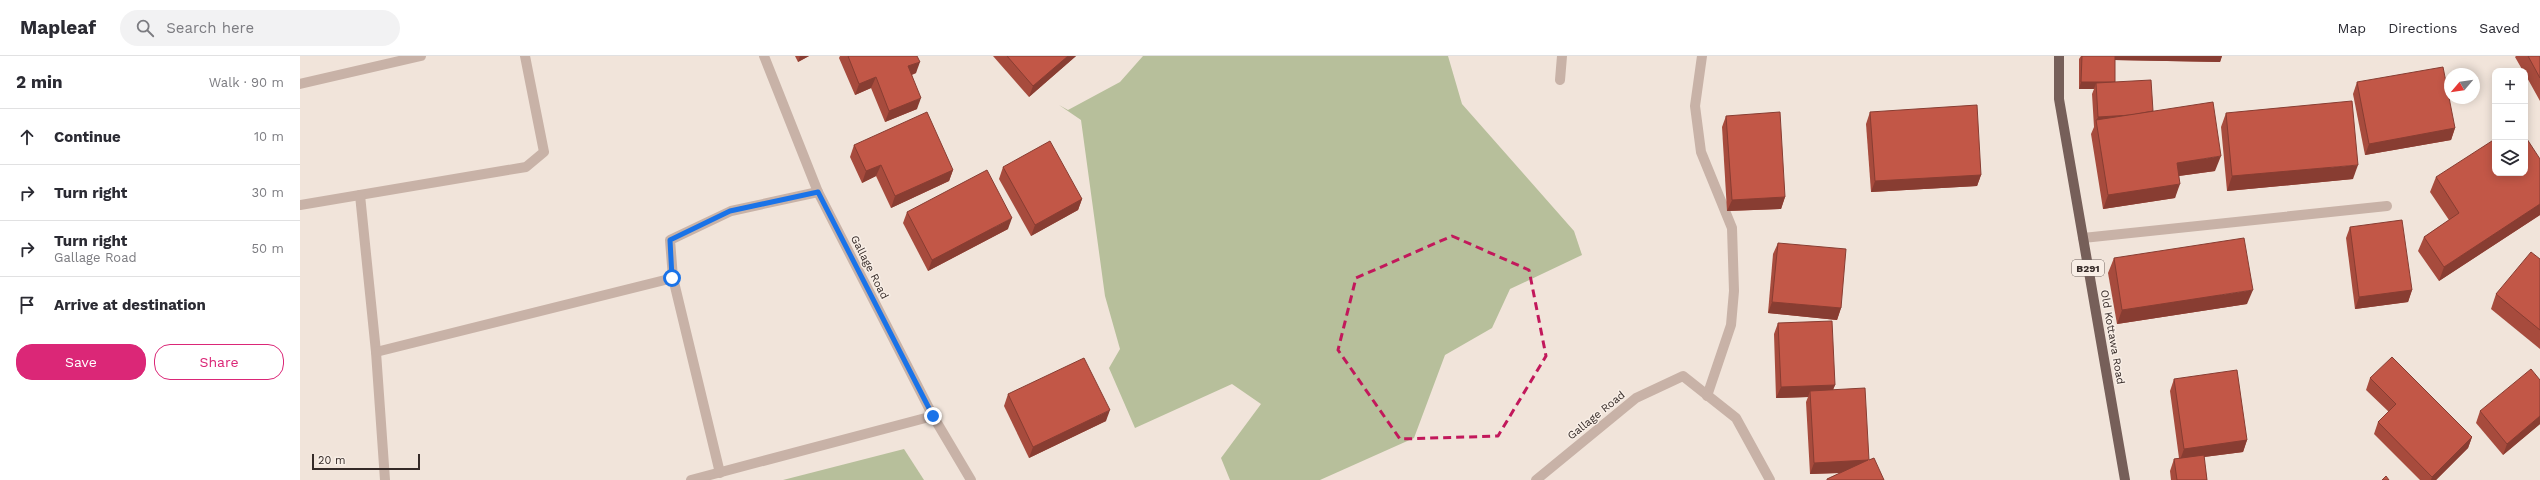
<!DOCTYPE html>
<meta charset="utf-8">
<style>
body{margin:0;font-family:"Work Sans",sans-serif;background:#f2f2f3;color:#2b2b33}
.controls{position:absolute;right:12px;top:12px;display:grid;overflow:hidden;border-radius:8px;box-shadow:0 2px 10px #0003}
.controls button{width:36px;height:36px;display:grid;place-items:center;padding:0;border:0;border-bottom:1px solid #e1e1e2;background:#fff;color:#2b2b33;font:20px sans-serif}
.compass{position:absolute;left:2144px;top:12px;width:36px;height:36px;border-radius:50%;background:#fff;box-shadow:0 2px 10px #0003;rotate:241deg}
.scale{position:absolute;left:12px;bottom:10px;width:108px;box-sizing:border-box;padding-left:4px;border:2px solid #352a27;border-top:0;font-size:11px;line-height:14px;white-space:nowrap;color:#352a27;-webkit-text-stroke:3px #f8eee6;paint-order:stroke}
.stop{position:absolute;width:12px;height:12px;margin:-9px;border:3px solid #1a73e8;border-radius:50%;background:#fff}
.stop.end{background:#1a73e8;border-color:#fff;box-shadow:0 1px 4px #0008}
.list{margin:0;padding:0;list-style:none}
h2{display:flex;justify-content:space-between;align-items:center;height:52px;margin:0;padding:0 16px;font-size:17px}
h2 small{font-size:13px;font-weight:400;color:#7c7c81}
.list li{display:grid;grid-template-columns:26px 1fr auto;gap:12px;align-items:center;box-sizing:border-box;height:56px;padding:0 16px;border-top:1px solid #e1e1e2}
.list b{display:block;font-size:15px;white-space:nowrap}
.list p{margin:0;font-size:13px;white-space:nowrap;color:#7c7c81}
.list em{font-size:13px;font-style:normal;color:#7c7c81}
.actions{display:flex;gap:8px;padding:12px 16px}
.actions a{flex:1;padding:9px 0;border:1px solid #db2777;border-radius:16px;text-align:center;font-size:14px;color:#db2777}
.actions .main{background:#db2777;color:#fff}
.icon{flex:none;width:22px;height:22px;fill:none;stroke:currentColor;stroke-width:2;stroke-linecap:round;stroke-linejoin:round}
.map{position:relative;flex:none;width:2240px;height:424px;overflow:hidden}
header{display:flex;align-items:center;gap:24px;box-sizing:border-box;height:56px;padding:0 20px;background:#fff;border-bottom:1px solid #e1e1e2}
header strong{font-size:19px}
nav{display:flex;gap:22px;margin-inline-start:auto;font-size:14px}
.search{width:280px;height:36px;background:#f2f2f3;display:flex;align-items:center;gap:10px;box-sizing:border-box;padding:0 14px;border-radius:22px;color:#7c7c81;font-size:15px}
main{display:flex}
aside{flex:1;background:#fff}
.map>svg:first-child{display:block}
</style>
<header>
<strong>Mapleaf</strong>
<div class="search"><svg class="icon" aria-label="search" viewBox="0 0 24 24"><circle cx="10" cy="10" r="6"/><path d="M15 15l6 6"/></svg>Search here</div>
<nav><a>Map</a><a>Directions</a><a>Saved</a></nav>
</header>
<main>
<aside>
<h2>2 min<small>Walk · 90 m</small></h2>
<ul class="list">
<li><svg class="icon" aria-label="ahead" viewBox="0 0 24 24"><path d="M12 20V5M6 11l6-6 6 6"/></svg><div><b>Continue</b></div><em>10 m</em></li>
<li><svg class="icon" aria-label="right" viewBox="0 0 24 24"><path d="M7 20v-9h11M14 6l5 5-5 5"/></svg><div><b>Turn right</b></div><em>30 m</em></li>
<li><svg class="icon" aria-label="right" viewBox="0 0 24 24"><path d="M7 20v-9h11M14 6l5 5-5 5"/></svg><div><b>Turn right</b><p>Gallage Road</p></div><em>50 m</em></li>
<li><svg class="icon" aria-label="arrive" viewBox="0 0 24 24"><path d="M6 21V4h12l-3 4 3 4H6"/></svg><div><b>Arrive at destination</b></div></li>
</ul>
<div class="actions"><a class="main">Save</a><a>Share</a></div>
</aside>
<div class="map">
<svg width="2240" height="424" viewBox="0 0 2240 424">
<rect width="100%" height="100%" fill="#f1e4da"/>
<g fill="#b7bf9b">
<path d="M 843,0 L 1148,0 L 1162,48 L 1274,175 L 1282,199 L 1210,233 L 1192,272 L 1145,299 L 1114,382 L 1020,424 L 930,424 L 921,402 L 961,348 L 932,328 L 835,372 L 809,312 L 820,293 L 805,240 L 781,64 L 759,49 L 768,54 L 820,26 Z"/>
<path d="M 604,393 L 624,424 L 483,424 Z"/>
</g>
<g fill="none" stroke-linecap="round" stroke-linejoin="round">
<path stroke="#c8b2a7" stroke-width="10" d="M 0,149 L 226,111 L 244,96 L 225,0"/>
<g stroke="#c8b2a7" stroke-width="10">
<path d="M 464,0 L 518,136 L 633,360 L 671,424"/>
<path d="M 1402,0 L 1395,50 L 1401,96 L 1432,172 L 1434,235 L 1431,269 L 1407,340"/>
<path d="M 1260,24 L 1262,0"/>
<path d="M 0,28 L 121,0"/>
<path d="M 60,139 L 76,296 L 85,424"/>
<path d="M 1783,182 L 2087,150"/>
<path d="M 76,296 L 373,222"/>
<path d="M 420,417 L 373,222 L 370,184 L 431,155 L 518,136"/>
<path d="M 391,424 L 633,360"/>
<path d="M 1236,424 L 1336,342 L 1383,320 L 1436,362 L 1470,424"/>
</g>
<path stroke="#765f59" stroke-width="10" d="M 1759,0 L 1759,43 L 1825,424"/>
</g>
<g fill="#a74b3d">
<path d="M 495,0 L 509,0 L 498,6 Z"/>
<path d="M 540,0 L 617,0 L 616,17 L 612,19 L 617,53 L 585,66 L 571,32 L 555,39 L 539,2 Z"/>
<path d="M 693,0 L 776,0 L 729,41 Z"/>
<path d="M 1781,0 L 1922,0 L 1920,6 L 1815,4 L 1815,26 L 1853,55 L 1915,115 L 1879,120 L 1875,142 L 1803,153 L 1791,78 L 1794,71 L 1792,38 L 1794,33 L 1779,33 L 1779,3 Z"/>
<path d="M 2216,0 L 2240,0 L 2240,45 L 2225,18 L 2225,15 L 2223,15 L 2215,1 Z"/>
<path d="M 2057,26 L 2155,72 L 2151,84 L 2065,99 L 2053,38 Z"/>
<path d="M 1570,56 L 1681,119 L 1677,130 L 1571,136 L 1566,68 Z"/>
<path d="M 1926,57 L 2053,123 L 1927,135 L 1921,71 Z"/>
<path d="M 1426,60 L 1485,141 L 1481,153 L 1427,155 L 1422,71 Z"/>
<path d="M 554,89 L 653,114 L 649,125 L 591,152 L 576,120 L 562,127 L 550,101 Z"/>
<path d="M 2240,103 L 2240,159 L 2139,225 L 2118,195 L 2124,181 L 2149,164 L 2130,136 L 2136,121 Z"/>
<path d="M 703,111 L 782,143 L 778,154 L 731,180 L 699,123 Z"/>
<path d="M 607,156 L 708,173 L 628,215 L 603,167 Z"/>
<path d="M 2050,171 L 2112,234 L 2108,246 L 2055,253 L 2046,182 Z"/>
<path d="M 1478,187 L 1541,252 L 1537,264 L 1468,257 L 1473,198 Z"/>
<path d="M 1814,202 L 1947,248 L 1817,268 L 1808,217 Z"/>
<path d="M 2240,203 L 2240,293 L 2191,253 L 2196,238 Z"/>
<path d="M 1478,267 L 1535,329 L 1533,334 L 1569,404 L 1584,424 L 1527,424 L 1527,423 L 1540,417 L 1510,418 L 1506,346 L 1508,341 L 1476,342 L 1474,278 Z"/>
<path d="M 2070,322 L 2172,381 L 2168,392 L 2136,424 L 2120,424 L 2074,378 L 2078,366 L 2089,356 L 2066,334 Z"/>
<path d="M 1874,323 L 1947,384 L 1943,396 L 1904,401 L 1907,424 L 1871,424 L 1870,415 L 1874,403 L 1879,402 L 1870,335 Z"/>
<path d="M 2240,324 L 2240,368 L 2203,399 L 2176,367 L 2180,355 Z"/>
<path d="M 708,338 L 806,365 L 729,402 L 704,350 Z"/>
</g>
<g fill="#883d32">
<path d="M 500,0 L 509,0 L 498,6 Z"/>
<path d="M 768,0 L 776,0 L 729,41 L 733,30 Z"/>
<path d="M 1814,0 L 1922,0 L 1920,6 L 1813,4 Z"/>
<path d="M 620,6 L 616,17 L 604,21 L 608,10 Z"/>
<path d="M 576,21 L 571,32 L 555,39 L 559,28 Z"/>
<path d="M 1781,26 L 1815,26 L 1796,27 L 1794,33 L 1779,33 Z"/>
<path d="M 621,42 L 617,53 L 585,66 L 589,55 Z"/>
<path d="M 1853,57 L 1796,65 L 1798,61 Z"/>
<path d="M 2155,72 L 2151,84 L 2065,99 L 2069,88 Z"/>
<path d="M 1921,100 L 1915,115 L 1871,121 L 1877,107 Z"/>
<path d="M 581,109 L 576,120 L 562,127 L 566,115 Z"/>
<path d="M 2058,109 L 2053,123 L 1927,135 L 1932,120 Z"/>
<path d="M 653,114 L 649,125 L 591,152 L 595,140 Z"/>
<path d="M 1681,119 L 1677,130 L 1571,136 L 1575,125 Z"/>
<path d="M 1880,128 L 1875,142 L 1803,153 L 1808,139 Z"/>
<path d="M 1485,141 L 1481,153 L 1427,155 L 1432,144 Z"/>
<path d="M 782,143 L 778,154 L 731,180 L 735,169 Z"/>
<path d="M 2240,148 L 2240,159 L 2139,225 L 2144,211 Z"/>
<path d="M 712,162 L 708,173 L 628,215 L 632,204 Z"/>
<path d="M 1953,234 L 1947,248 L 1817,268 L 1822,254 Z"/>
<path d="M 2112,234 L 2108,246 L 2055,253 L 2059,241 Z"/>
<path d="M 1472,246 L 1541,252 L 1537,264 L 1468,257 Z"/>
<path d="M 1535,329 L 1530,340 L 1510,335 L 1508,341 L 1476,342 L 1481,331 Z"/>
<path d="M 810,354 L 806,365 L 729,402 L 733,391 Z"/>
<path d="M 2240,360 L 2240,368 L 2203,399 L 2207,388 Z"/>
<path d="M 2172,381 L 2168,392 L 2136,424 L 2131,424 L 2132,421 Z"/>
<path d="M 1947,384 L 1943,396 L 1880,404 L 1884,393 Z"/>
<path d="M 1568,404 L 1564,416 L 1510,418 L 1514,407 Z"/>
</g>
<g fill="#c25747" stroke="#883d32">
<path d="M 548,0 L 617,0 L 620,6 L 608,10 L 621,42 L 589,55 L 576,21 L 559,28 Z"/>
<path d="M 707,0 L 768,0 L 733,30 Z"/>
<path d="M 1782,0 L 1815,0 L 1815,26 L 1781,26 Z"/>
<path d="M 2228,0 L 2240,0 L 2240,22 Z"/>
<path d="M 2143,11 L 2155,72 L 2069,88 L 2057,26 Z"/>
<path d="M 1851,24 L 1853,55 L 1832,59 L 1798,61 L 1796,27 Z"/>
<path d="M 2052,45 L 2058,109 L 1932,120 L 1926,57 Z"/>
<path d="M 1913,46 L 1921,100 L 1877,107 L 1880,128 L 1808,139 L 1796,64 Z"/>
<path d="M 1677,49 L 1681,119 L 1575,125 L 1570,56 Z"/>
<path d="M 627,56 L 653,114 L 595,140 L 581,109 L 566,115 L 554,89 Z"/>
<path d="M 1480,56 L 1485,141 L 1432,144 L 1426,60 Z"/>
<path d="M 2225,80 L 2240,103 L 2240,148 L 2144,211 L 2124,181 L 2159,157 L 2136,121 L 2195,83 L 2195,117 L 2225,117 Z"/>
<path d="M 750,85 L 782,143 L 735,169 L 703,111 Z"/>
<path d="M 687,114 L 712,162 L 632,204 L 607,156 Z"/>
<path d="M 2102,164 L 2112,234 L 2059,241 L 2050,171 Z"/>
<path d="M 1944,182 L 1953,234 L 1822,254 L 1814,202 Z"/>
<path d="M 1478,187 L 1546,193 L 1541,252 L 1472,246 Z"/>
<path d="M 2231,196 L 2240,203 L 2240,274 L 2196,238 Z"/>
<path d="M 1532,265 L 1535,329 L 1481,331 L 1478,267 Z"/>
<path d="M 2092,301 L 2172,381 L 2132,421 L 2078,366 L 2096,348 L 2070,322 Z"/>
<path d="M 784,302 L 810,354 L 733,391 L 708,338 Z"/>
<path d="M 2231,313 L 2240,324 L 2240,360 L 2207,388 L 2180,355 Z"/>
<path d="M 1937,314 L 1947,384 L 1884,393 L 1874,323 Z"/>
<path d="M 1565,332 L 1569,404 L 1574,402 L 1584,424 L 1527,424 L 1527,423 L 1568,404 L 1514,407 L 1510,335 Z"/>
<path d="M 1904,399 L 1907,424 L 1877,424 L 1874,403 Z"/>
<path d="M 2086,420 L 2089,424 L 2082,424 Z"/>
</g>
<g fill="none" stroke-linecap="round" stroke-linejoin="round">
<path stroke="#1a73e8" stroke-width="5" d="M 372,222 L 370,184 L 430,155 L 518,136 L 633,360"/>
</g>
<path fill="none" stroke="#c2185b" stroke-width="3" stroke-dasharray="8 5" stroke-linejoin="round" d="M 1152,180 L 1229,214 L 1246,300 L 1198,380 L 1100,383 L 1038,294 L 1056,222 Z"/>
<g text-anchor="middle" stroke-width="3" stroke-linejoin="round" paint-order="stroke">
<rect fill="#f8eee6" stroke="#706560" stroke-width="1" x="1772" y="204" width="32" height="16" rx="3"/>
<g font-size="10" font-weight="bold" fill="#352a27">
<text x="1788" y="216">B291</text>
</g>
<g font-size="11" fill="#352a27" stroke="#f8eee6">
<text transform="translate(570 211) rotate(63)" y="4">Gallage Road</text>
<text transform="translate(1813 281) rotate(80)" y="4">Old Kottawa Road</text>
<text transform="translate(1296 359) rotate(-39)" y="4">Gallage Road</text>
</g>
</g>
</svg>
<div class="controls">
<button>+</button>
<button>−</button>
<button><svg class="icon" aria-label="layers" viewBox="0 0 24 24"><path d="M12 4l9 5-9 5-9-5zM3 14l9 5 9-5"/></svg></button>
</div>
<svg class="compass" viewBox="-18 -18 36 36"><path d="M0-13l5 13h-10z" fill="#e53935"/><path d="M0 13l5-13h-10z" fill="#7c7c81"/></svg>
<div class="scale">20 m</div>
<div class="stop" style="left:372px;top:222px"></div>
<div class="stop end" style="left:633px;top:360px"></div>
</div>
</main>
